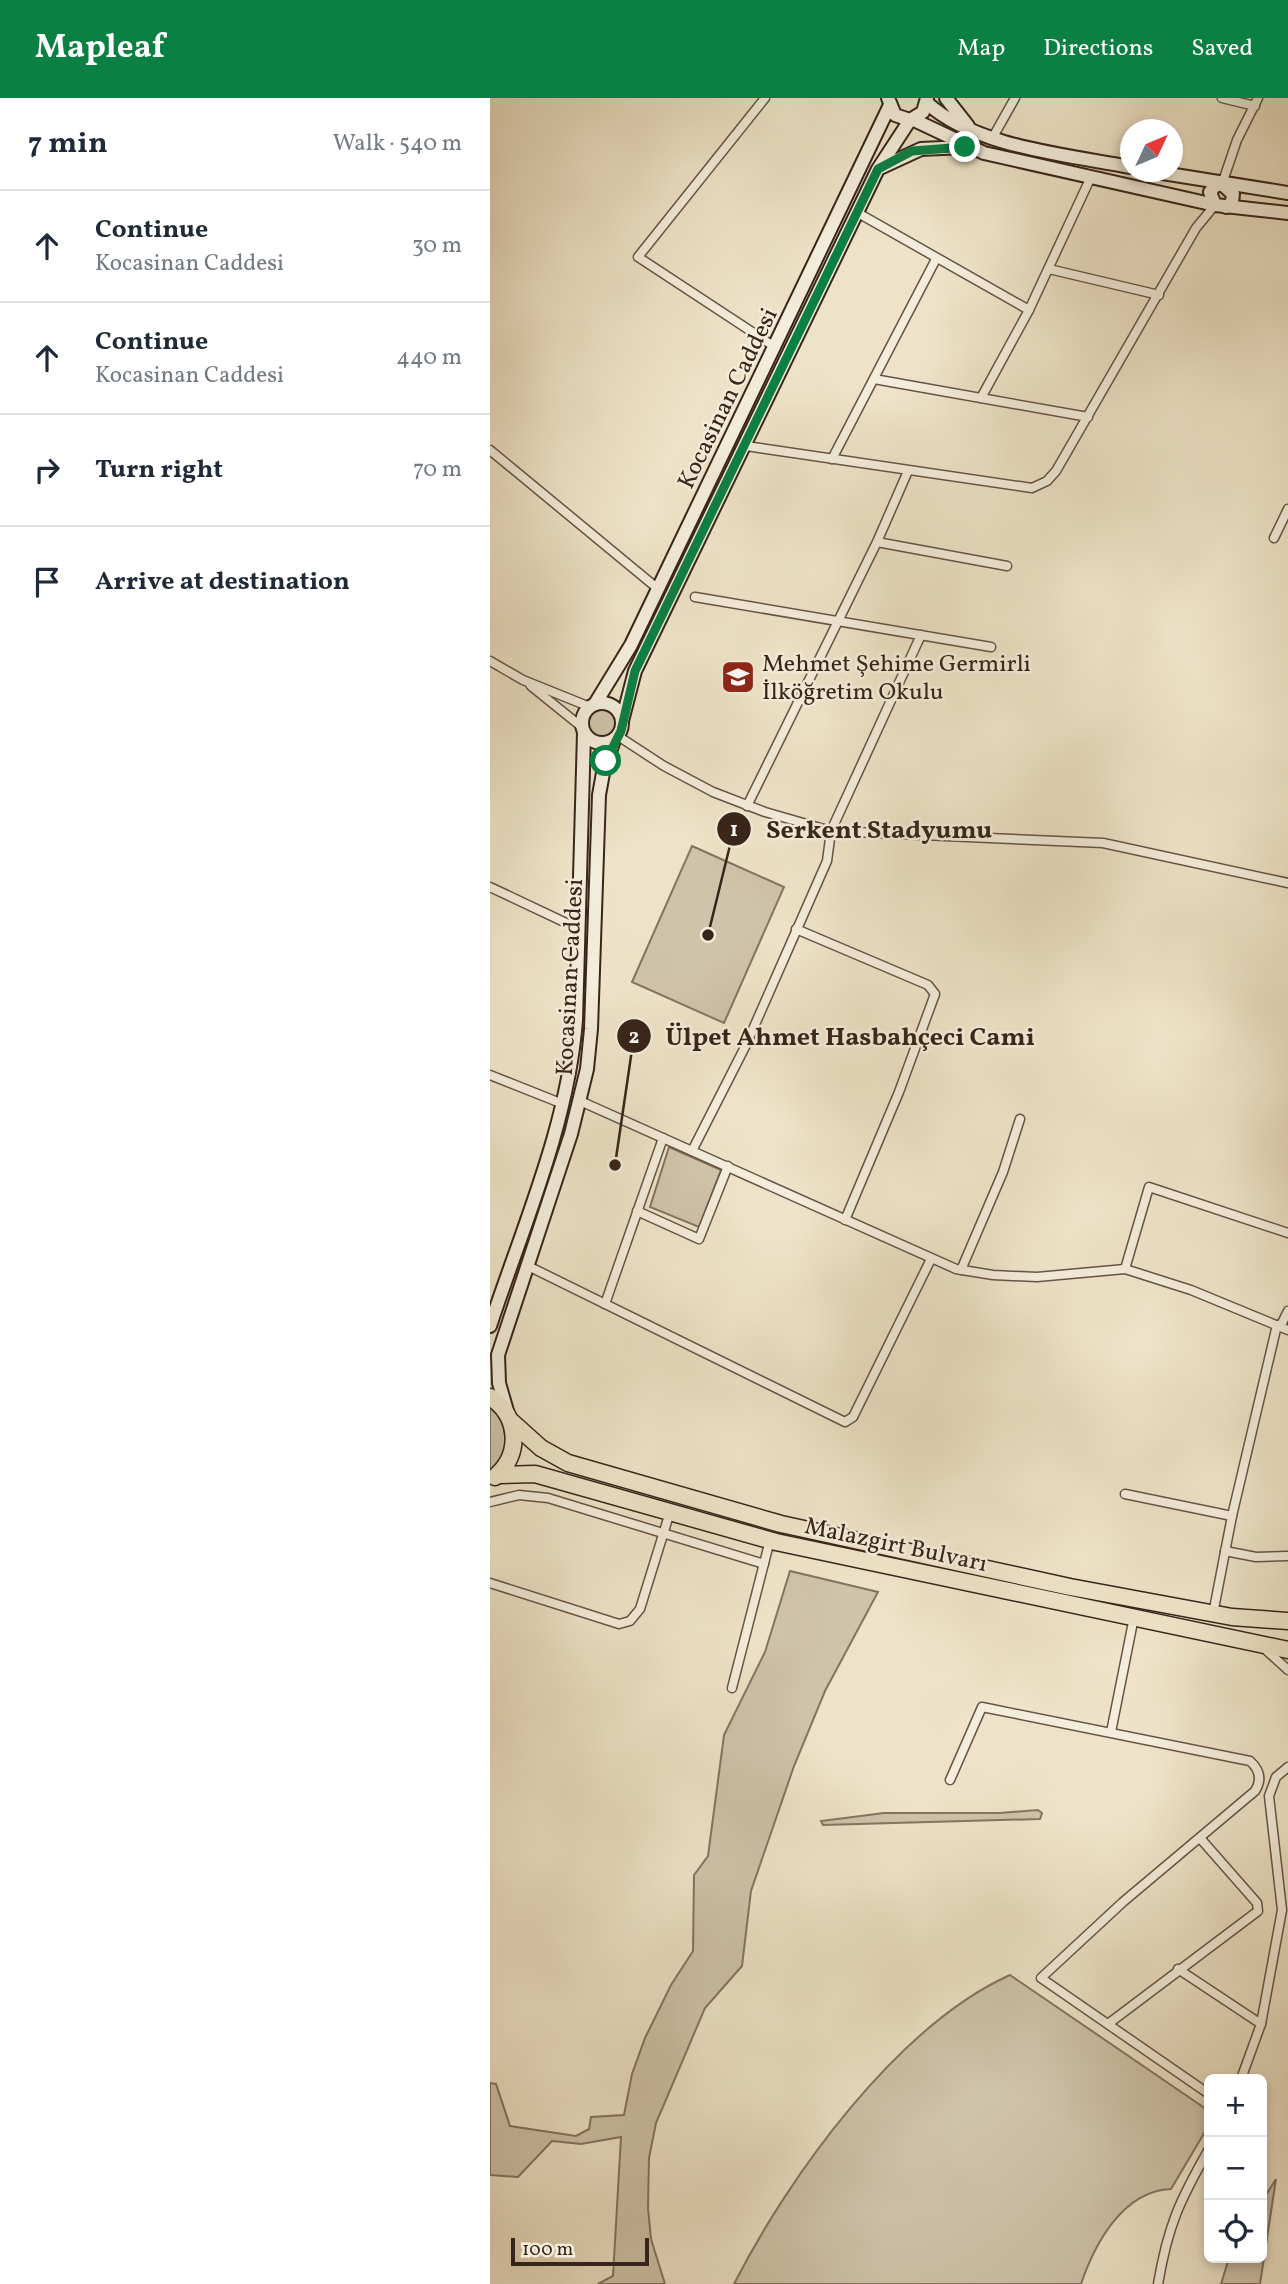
<!DOCTYPE html>
<meta charset="utf-8">
<style>
body{margin:0;font-family:Vollkorn,serif;background:#f6f6f7;color:#1f2937}
.controls{position:absolute;right:21px;bottom:21px;display:grid;overflow:hidden;border-radius:10px;box-shadow:0 4px 10px #0003}
.controls button{width:63px;height:63px;display:grid;place-items:center;padding:0;border:0;border-bottom:2px solid #e0e1e3;background:#fff;color:#1f2937;font:35px sans-serif}
.compass{position:absolute;left:630px;top:21px;width:63px;height:63px;border-radius:50%;background:#fff;box-shadow:0 4px 10px #0003;rotate:46deg}
.scale{position:absolute;left:21px;bottom:18px;width:138px;box-sizing:border-box;padding-left:7px;border:4px solid #372519;border-top:0;font-size:19px;line-height:24px;white-space:nowrap;color:#372519;-webkit-text-stroke:5px #f4eddb;paint-order:stroke}
.stop{position:absolute;width:21px;height:21px;margin:-16px;border:5px solid #0b8043;border-radius:50%;background:#fff}
.stop.end{background:#0b8043;border-color:#fff;box-shadow:0 2px 7px #0008}
.list{margin:0;padding:0;list-style:none}
h2{display:flex;justify-content:space-between;align-items:center;height:91px;margin:0;padding:0 28px;font-size:30px}
h2 small{font-size:23px;font-weight:400;color:#747a83}
.list li{display:grid;grid-template-columns:46px 1fr auto;gap:21px;align-items:center;box-sizing:border-box;height:112px;padding:0 28px;border-top:2px solid #e0e1e3}
.list b{display:block;font-size:26px;white-space:nowrap}
.list p{margin:0;font-size:23px;white-space:nowrap;color:#747a83}
.list em{font-size:23px;font-style:normal;color:#747a83}
.icon{flex:none;width:38px;height:38px;fill:none;stroke:currentColor;stroke-width:2;stroke-linecap:round;stroke-linejoin:round}
.map{position:relative;flex:none;width:798px;height:2186px;overflow:hidden}
header{display:flex;align-items:center;gap:42px;box-sizing:border-box;height:98px;padding:0 35px;background:#0b8043;color:#fff}
header strong{font-size:33px}
nav{display:flex;gap:38px;margin-inline-start:auto;font-size:24px}
main{display:flex}
aside{flex:1;background:#fff}
.map>svg:first-child{display:block}
</style>
<header>
<strong>Mapleaf</strong>
<nav><a>Map</a><a>Directions</a><a>Saved</a></nav>
</header>
<main>
<aside>
<h2>7 min<small>Walk · 540 m</small></h2>
<ul class="list">
<li><svg class="icon" aria-label="ahead" viewBox="0 0 24 24"><path d="M12 20V5M6 11l6-6 6 6"/></svg><div><b>Continue</b><p>Kocasinan Caddesi</p></div><em>30 m</em></li>
<li><svg class="icon" aria-label="ahead" viewBox="0 0 24 24"><path d="M12 20V5M6 11l6-6 6 6"/></svg><div><b>Continue</b><p>Kocasinan Caddesi</p></div><em>440 m</em></li>
<li><svg class="icon" aria-label="right" viewBox="0 0 24 24"><path d="M7 20v-9h11M14 6l5 5-5 5"/></svg><div><b>Turn right</b></div><em>70 m</em></li>
<li><svg class="icon" aria-label="arrive" viewBox="0 0 24 24"><path d="M6 21V4h12l-3 4 3 4H6"/></svg><div><b>Arrive at destination</b></div></li>
</ul>
</aside>
<div class="map">
<svg width="798" height="2186" viewBox="0 0 798 2186">
<rect width="100%" height="100%" fill="#eee3c8"/>
<filter id="stains"><feTurbulence type="fractalNoise" baseFrequency=".00286" numOctaves="4"/><feColorMatrix values="0 0 0 0 .2 0 0 0 0 .09 0 0 0 0 .02 0 0 0 .5 -.17"/></filter>
<radialGradient id="worn" r=".72"><stop offset=".6" stop-color="#630" stop-opacity="0"/><stop offset="1" stop-color="#630" stop-opacity=".3"/></radialGradient>
<g fill="#cfc3aa" stroke="#837462" stroke-width="2">
<circle cx="112" cy="625" r="16"/>
<path d="M 202,748 L 294,789 L 234,925 L 142,884 Z"/>
<path d="M 179,1049 L 231,1072 L 209,1129 L 160,1109 Z"/>
<path d="M 0,1308 C 21,1327 21,1354 0,1373 Z"/>
<path d="M 300,1473 L 388,1494 L 335,1593 L 304,1668 L 261,1793 L 252,1868 L 215,1910 L 166,2025 L 159,2060 L 158,2110 L 161,2141 L 175,2186 L 108,2186 L 123,2178 L 131,2039 L 91,2046 L 62,2043 L 28,2079 L 0,2077 L 0,1985 L 6,1986 L 20,2028 L 86,2038 L 99,2031 L 101,2019 L 134,2017 L 142,1976 L 155,1940 L 181,1887 L 203,1853 L 204,1777 L 218,1758 L 234,1637 L 275,1554 Z"/>
<path d="M 548,1712 L 552,1715 L 550,1721 L 333,1727 L 331,1723 L 394,1715 L 510,1715 Z"/>
<path d="M 520,1877 L 719,2013 L 719,2027 L 681,2091 C 633,2093 605,2145 591,2186 L 244,2186 C 299,2078 407,1928 520,1877 Z"/>
<path d="M 786,2081 L 770,2186 L 731,2186 L 739,2160 L 772,2160 L 772,2103 Z"/>
</g>
<g fill="none" stroke-linecap="round" stroke-linejoin="round">
<g stroke="#655445" stroke-width="11">
<g id="street">
<path d="M 275,0 L 148,159 L 285,249"/>
<path d="M 732,0 L 765,8"/>
<path d="M 503,39 L 525,0"/>
<path d="M 732,86 L 747,42 L 768,0"/>
<path d="M 368,115 L 539,212 L 600,81"/>
<path d="M 559,171 L 669,197"/>
<path d="M 384,281 L 598,319"/>
<path d="M 491,300 L 539,212"/>
<path d="M 256,348 L 542,390 L 557,383 L 566,373 L 706,130 L 725,107"/>
<path d="M 0,352 L 167,490"/>
<path d="M 342,361 L 446,161"/>
<path d="M 784,440 L 798,411"/>
<path d="M 387,444 L 517,468"/>
<path d="M 205,499 L 501,549"/>
<path d="M 0,563 L 33,582 L 100,609"/>
<path d="M 41,588 L 93,630"/>
<path d="M 128,638 L 174,668 L 223,694 L 275,714 L 341,733 L 613,745 L 798,785"/>
<path d="M 257,708 L 387,444 L 418,373"/>
<path d="M 0,789 L 89,831"/>
<path d="M 306,831 L 438,887 L 445,896 L 409,994 L 355,1122"/>
<path d="M 0,977 L 73,1006"/>
<path d="M 90,1003 L 466,1171 L 503,1177 L 547,1179 L 635,1171 L 701,1192 L 798,1232"/>
<path d="M 202,1053 L 256,947 L 337,763 L 341,733 L 431,537"/>
<path d="M 147,1113 L 209,1141 L 238,1068"/>
<path d="M 36,1167 L 355,1324 L 363,1319 L 441,1161"/>
<path d="M 635,1171 L 659,1089 L 798,1135"/>
<path d="M 471,1172 L 513,1074 L 530,1021"/>
<path d="M 115,1206 L 173,1040"/>
<path d="M 790,1229 L 798,1213"/>
<path d="M 635,1396 L 742,1418"/>
<path d="M 0,1404 L 29,1397 L 58,1400 L 274,1466"/>
<path d="M 735,1453 L 766,1459 L 798,1458"/>
<path d="M 0,1485 L 129,1526 L 140,1523 L 150,1511 L 180,1414"/>
<path d="M 723,1516 L 742,1418 L 787,1227"/>
<path d="M 776,1552 L 798,1572"/>
<path d="M 242,1590 L 280,1442"/>
<path d="M 621,1634 L 644,1519"/>
<path d="M 460,1682 L 492,1609 L 760,1663 C 770,1672 772,1682 765,1693 L 633,1804 L 551,1880 L 719,1996"/>
<path d="M 688,1871 L 771,1926"/>
<path d="M 618,1926 L 768,1813 L 767,1805 L 710,1740"/>
<path d="M 751,1981 L 771,1926 L 792,1812 L 779,1698 L 786,1679 L 798,1669"/>
<path d="M 668,2186 C 678,2127 690,2102 719,2051"/>
</g>
</g>
<g stroke="#372519" stroke-width="16">
<g id="secondary">
<path d="M 398,0 L 405,17 L 420,22 L 433,14 L 437,0"/>
<path d="M 456,0 L 478,28"/>
<path d="M 437,5 C 485,49 578,57 640,69"/>
<path d="M 422,21 L 494,55 L 725,107 L 798,115"/>
<path d="M 392,69 L 431,51 L 474,49"/>
<path d="M 666,74 L 798,95"/>
<path d="M 725,107 L 720,94 L 725,88 L 732,86 L 743,96 L 742,104 L 736,109"/>
<circle cx="112" cy="625" r="20"/>
<path d="M 105,606 L 141,547 L 399,9"/>
<path d="M 132,623 L 145,573 L 388,71 L 420,22"/>
<path d="M 0,1228 C 33,1128 78,1027 86,922 L 94,635"/>
<path d="M 17,1313 L 9,1285 L 8,1257 L 81,1036 L 97,971 L 101,931 L 109,697 L 113,675 L 124,642"/>
</g>
</g>
<g stroke="#372519" stroke-width="19">
<g id="highway">
<path d="M 0,1299 C 29,1318 32,1356 5,1379"/>
<path d="M 22,1324 L 51,1350 L 78,1365 L 291,1426 L 580,1489 L 742,1519 L 798,1523"/>
<path d="M 8,1377 L 45,1376 L 286,1444 L 798,1552"/>
</g>
</g>
<use href="#street" stroke="#f4eddb" stroke-width="8"/>
<use href="#secondary" stroke="#f4eddb" stroke-width="12"/>
<use href="#highway" stroke="#eee3c8" stroke-width="16"/>
</g>
<g fill="none" stroke-linecap="round" stroke-linejoin="round">
<path stroke="#0b8043" stroke-width="9" d="M 116,663 L 131,633 L 145,573 L 388,71 L 422,53 L 475,49"/>
</g>
<defs>
<g id="school-square" transform="scale(1.75)"><rect x="-9" y="-9" width="18" height="18" rx="4" fill="#8f2418" stroke="#f4eddb"/><path d="M0-5L7-2L0 1L-7-2ZM-4 1L0 2.5L4 1V4Q0 6-4 4Z" fill="#fff"/></g>
</defs>
<g fill-rule="evenodd">
<use href="#school-square" x="248" y="579"/>
</g>
<g text-anchor="middle" stroke-width="5" stroke-linejoin="round" paint-order="stroke">
<g font-size="24" fill="#372519" stroke="#f4eddb">
<text transform="translate(237 300) rotate(-64)" y="8">Kocasinan Caddesi</text>
<text transform="translate(79 879) rotate(-87)" y="8">Kocasinan Caddesi</text>
<text transform="translate(406 1446) rotate(12)" y="8">Malazgirt Bulvarı</text>
</g>
<g font-size="24" fill="#372519" stroke="#f4eddb" text-anchor="start">
<text x="272" y="573">Mehmet Şehime Germirli<tspan x="272" dy="28">İlköğretim Okulu</tspan></text>
</g>
</g>
<path fill="none" stroke="#372519" stroke-width="2.5" d="M218 837L244 731M125 1067L144 938"/>
<g fill="#372519" stroke="#f4eddb" stroke-width="2.5">
<circle cx="218" cy="837" r="7"/>
<circle cx="125" cy="1067" r="7"/>
<circle cx="244" cy="731" r="18"/>
<circle cx="144" cy="938" r="18"/>
</g>
<g font-size="21" text-anchor="middle" font-weight="bold" fill="#fff">
<text x="244" y="738">1</text>
<text x="144" y="945">2</text>
</g>
<g font-size="26" text-anchor="middle" font-weight="bold" fill="#372519" stroke="#f4eddb" stroke-width="5" stroke-linejoin="round" paint-order="stroke">
<text x="389" y="740">Serkent Stadyumu</text>
<text x="360" y="947">Ülpet Ahmet Hasbahçeci Cami</text>
</g>
<rect width="100%" height="100%" filter="url(#stains)"/>
<rect width="100%" height="100%" fill="url(#worn)"/>
</svg>
<div class="controls">
<button>+</button>
<button>−</button>
<button><svg class="icon" aria-label="locate" viewBox="0 0 24 24"><circle cx="12" cy="12" r="6"/><path d="M12 2v4M12 18v4M2 12h4M18 12h4"/></svg></button>
</div>
<svg class="compass" viewBox="-18 -18 36 36"><path d="M0-13l5 13h-10z" fill="#e53935"/><path d="M0 13l5-13h-10z" fill="#747a83"/></svg>
<div class="scale">100 m</div>
<div class="stop" style="left:116px;top:663px"></div>
<div class="stop end" style="left:475px;top:49px"></div>
</div>
</main>
